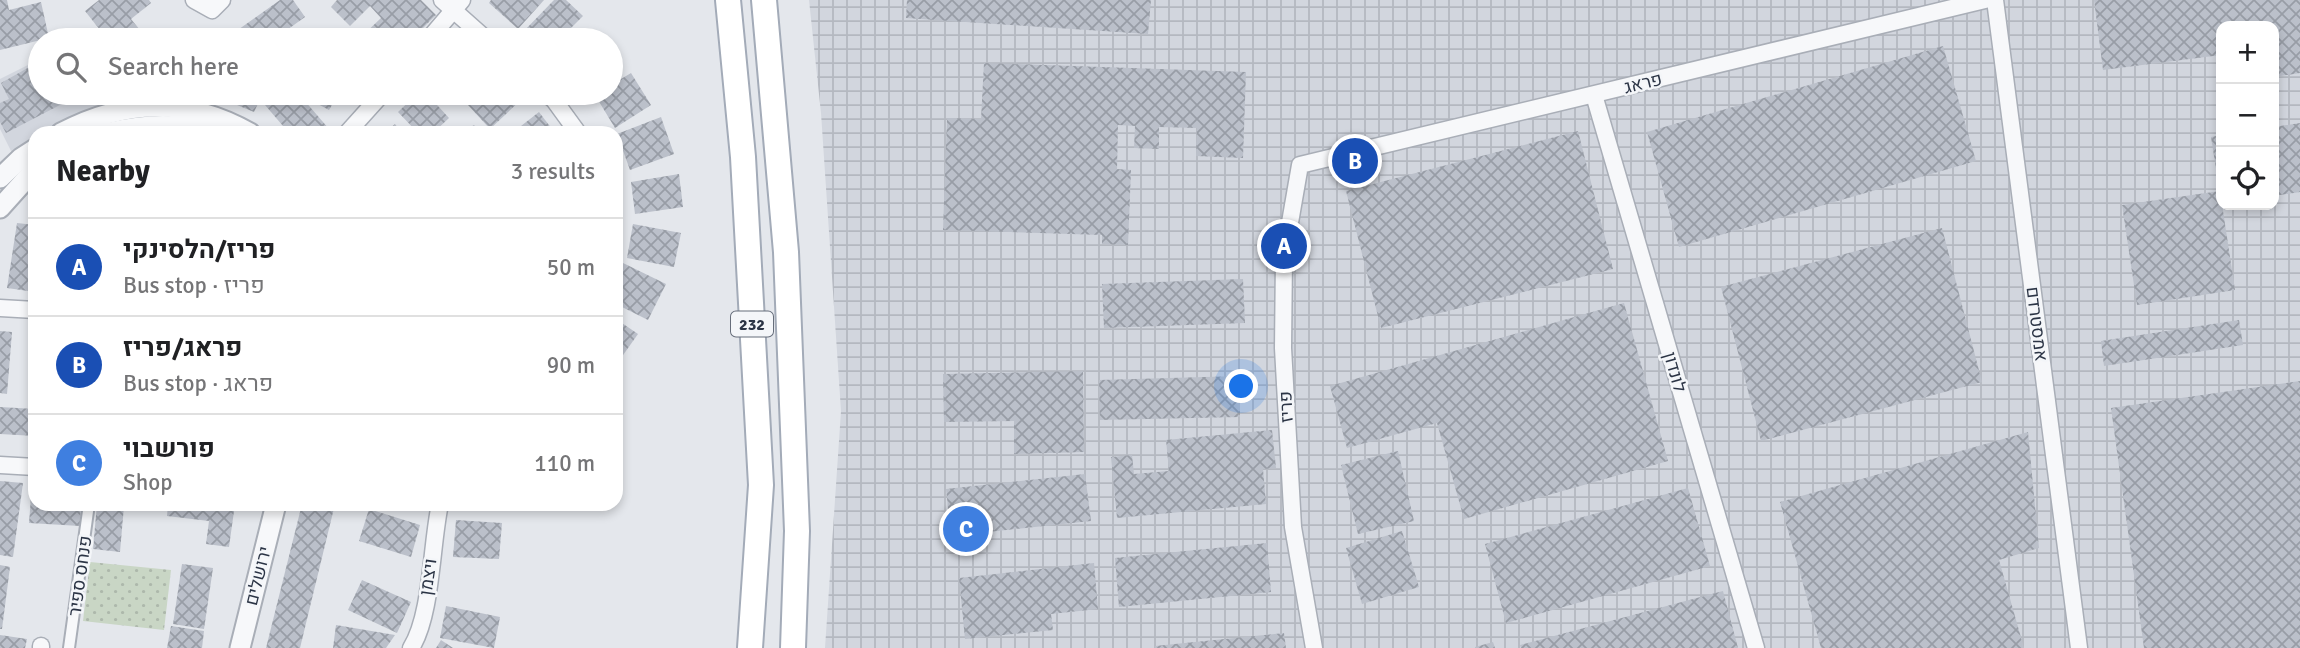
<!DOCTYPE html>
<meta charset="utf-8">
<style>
body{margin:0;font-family:Signika,Heebo,sans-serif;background:#f2f2f2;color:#202124}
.controls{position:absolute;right:21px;top:21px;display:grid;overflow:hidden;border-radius:14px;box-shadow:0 4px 10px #0003}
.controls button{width:63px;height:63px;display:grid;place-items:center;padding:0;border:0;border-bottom:2px solid #e0e0e0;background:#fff;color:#202124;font:35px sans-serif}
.you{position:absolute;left:1242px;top:387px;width:24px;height:24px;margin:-18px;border:5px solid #fff;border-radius:50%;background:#1a73e8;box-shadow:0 0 0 10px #1a73e833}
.badge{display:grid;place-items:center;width:46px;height:46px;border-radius:50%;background:#d1495b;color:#fff;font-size:23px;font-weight:700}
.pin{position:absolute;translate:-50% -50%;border:4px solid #fff;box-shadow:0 2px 7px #0006}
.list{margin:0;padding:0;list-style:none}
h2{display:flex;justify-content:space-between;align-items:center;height:91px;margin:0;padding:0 28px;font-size:30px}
h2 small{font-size:23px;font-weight:400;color:#757577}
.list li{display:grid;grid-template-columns:46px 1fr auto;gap:21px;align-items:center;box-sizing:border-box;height:98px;padding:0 28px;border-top:2px solid #e0e0e0}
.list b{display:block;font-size:26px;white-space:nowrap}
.list p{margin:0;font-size:23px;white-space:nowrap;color:#757577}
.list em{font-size:23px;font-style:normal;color:#757577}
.icon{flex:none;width:38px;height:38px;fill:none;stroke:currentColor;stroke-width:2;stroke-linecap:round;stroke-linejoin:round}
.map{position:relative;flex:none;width:2300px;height:648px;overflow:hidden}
.search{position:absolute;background:#fff;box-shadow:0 4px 10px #0003;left:28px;top:28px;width:595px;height:77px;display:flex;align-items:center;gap:18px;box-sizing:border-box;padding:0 24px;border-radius:38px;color:#757577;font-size:26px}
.panel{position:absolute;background:#fff;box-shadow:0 4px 10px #0003;left:28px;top:126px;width:595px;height:385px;border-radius:21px}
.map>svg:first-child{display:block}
</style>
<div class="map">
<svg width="2300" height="648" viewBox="0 0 2300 648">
<defs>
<pattern id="industrial-grid" width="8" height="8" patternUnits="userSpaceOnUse" patternTransform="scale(1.75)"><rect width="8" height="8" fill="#d2d6de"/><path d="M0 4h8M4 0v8" fill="none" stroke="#b4b8c0"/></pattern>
<pattern id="park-dots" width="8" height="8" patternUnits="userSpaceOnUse" patternTransform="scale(1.75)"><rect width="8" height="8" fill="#c9d6c5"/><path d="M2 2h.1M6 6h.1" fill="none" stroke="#adb8ab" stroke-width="1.8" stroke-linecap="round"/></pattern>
<pattern id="building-cross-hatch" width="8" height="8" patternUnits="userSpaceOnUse" patternTransform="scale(1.75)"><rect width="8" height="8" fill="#bbc0ca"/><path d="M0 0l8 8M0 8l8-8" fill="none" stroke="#989da6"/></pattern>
</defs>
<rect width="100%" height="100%" fill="#e4e7ec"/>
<path fill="#d2d6de" d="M 40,59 L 40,93 L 101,93 L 108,106 L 53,133 L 35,133 L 35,142 L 12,153 L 0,129 L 0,79 Z"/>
<path fill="url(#industrial-grid)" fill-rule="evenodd" d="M 809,0 L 2300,0 L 2300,648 L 825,648 L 841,411 L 821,113 ZM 2221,26 L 2274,26 L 2274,205 L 2221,205 Z"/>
<path fill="url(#park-dots)" d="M 90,562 L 171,570 L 164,630 L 83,621 Z"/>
<g fill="url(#building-cross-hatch)">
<path d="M 0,0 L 7,0 L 9,10 L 41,2 L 49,38 L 0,50 Z"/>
<path d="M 99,0 L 149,0 L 151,3 L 131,19 L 148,40 L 108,40 L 85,11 Z"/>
<path d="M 280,0 L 293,0 L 305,17 L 273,40 L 241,40 L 235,32 Z"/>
<path d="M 337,0 L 421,0 L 436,15 L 411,40 L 358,40 L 381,18 L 370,6 L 350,26 L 331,7 Z"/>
<path d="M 491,0 L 544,0 L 518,29 L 489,3 Z"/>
<path d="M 554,0 L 566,0 L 583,16 L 559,40 L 532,40 L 523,32 Z"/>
<path d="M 907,0 L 1151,0 L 1148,34 L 906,18 Z"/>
<path d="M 2094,0 L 2300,0 L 2300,73 L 2274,77 L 2274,26 L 2221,26 L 2221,55 L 2103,70 Z"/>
<path d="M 594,30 L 601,40 L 581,40 Z"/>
<path d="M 1943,46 L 1976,161 L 1679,247 L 1647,132 Z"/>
<path d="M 40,61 L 40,93 L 83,93 L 6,133 L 0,122 L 0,103 L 9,99 L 1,83 Z"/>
<path d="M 984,63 L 1246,72 L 1243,158 L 1196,156 L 1197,128 L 1159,127 L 1159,149 L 1134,148 L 1135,126 L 1118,125 L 1117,169 L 1131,170 L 1128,245 L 1102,244 L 1102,235 L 943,230 L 947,118 L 981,119 Z"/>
<path d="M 631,73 L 651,105 L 615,128 L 595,95 L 599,93 L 611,93 L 611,85 Z"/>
<path d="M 208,93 L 263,93 L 254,112 Z"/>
<path d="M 280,93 L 298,93 L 329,129 L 324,133 L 289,133 L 265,105 Z"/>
<path d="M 304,93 L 339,93 L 329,110 L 303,96 Z"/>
<path d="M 418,93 L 426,93 L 449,118 L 433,133 L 418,133 L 398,112 Z"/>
<path d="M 482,93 L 520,93 L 524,97 L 490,129 L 468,105 Z"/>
<path d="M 539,112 L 555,133 L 512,133 Z"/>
<path d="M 661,117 L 674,154 L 630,170 L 617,134 Z"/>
<path d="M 2300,123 L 2300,192 L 2274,196 L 2274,127 Z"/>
<path d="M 395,124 L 402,133 L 385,133 Z"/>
<path d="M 474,125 L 478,133 L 461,133 Z"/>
<path d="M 1578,131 L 1613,269 L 1381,328 L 1346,191 Z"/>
<path d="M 2221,135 L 2221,181 L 2218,181 L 2211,137 Z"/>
<path d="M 679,174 L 683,207 L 635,214 L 631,182 Z"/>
<path d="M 2220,191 L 2235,290 L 2137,305 L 2122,205 Z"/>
<path d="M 17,223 L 35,225 L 35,292 L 7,288 Z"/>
<path d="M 633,224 L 681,233 L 674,267 L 627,258 Z"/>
<path d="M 1942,228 L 1982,382 L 1761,441 L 1721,287 Z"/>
<path d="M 623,263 L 666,284 L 648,320 L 616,304 L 616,278 Z"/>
<path d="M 1243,279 L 1245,323 L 1104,328 L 1102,284 Z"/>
<path d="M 1624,303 L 1668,461 L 1464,519 L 1437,423 L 1347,448 L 1330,386 Z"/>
<path d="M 616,319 L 638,334 L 616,365 Z"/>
<path d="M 2239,320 L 2243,345 L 2104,366 L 2101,341 Z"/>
<path d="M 0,331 L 12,332 L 7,394 L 0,393 Z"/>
<path d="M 1083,371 L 1084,452 L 1014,454 L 1014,421 L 944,422 L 943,374 Z"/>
<path d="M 1240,376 L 1240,417 L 1100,420 L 1099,380 Z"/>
<path d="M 2300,381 L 2300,648 L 2144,648 L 2111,408 Z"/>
<path d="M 0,407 L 35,409 L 35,436 L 0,434 Z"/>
<path d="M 1272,430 L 1276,468 L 1263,469 L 1266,504 L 1117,518 L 1111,457 L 1132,455 L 1134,474 L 1169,471 L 1166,440 Z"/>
<path d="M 2028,432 L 2039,548 L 1999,560 L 2024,648 L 1821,648 L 1780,502 Z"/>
<path d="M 1398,451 L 1414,521 L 1358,534 L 1341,465 Z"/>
<path d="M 1085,474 L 1091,521 L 951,536 L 946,489 Z"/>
<path d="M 0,481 L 23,483 L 13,557 L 0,555 Z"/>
<path d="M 32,483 L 35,483 L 35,504 L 81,504 L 80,526 L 29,523 Z"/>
<path d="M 1688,488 L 1710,566 L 1506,623 L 1485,544 Z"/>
<path d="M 97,504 L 156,504 L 155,509 L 124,506 L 120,552 L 93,549 Z"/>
<path d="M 168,504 L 235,504 L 229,547 L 206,544 L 209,521 L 167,516 Z"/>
<path d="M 302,504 L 335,504 L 300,648 L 266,648 Z"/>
<path d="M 369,509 L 420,525 L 411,557 L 359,541 Z"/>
<path d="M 456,520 L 502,523 L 499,559 L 453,557 Z"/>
<path d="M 1402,531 L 1419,587 L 1362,604 L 1346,548 Z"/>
<path d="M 1267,543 L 1271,592 L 1119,607 L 1115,558 Z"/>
<path d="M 1094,563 L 1098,609 L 1051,614 L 1053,630 L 965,639 L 959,578 Z"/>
<path d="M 182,564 L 213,568 L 204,629 L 173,624 Z"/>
<path d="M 0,565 L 10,567 L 2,629 L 0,629 Z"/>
<path d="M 362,580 L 411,602 L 397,633 L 348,610 Z"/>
<path d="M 1723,591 L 1738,648 L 1521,648 L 1520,645 Z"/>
<path d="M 446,606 L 500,617 L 494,648 L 440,638 Z"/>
<path d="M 336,625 L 395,635 L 386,648 L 333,648 Z"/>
<path d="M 171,626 L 204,631 L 202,648 L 167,648 Z"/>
<path d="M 1284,633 L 1286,648 L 1155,648 L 1155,646 Z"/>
<path d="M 0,635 L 27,639 L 25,648 L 0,648 Z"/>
<path d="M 441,640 L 453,648 L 436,648 Z"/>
<path d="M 1493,642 L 1495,648 L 1475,648 L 1475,647 Z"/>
</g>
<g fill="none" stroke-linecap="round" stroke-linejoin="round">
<g stroke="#a9aeb7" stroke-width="14">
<path id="pedestrian" d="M 69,648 L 89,504"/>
</g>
<g stroke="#a9aeb7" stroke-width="19">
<g id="minor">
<path d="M 194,0 L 212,10 L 222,0"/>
<path d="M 442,0 L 487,40"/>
<path d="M 1995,0 L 2079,648"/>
<path d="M 428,40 L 462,0"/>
<path d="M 546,93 L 554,100 L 578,133"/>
<path d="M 1594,95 L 1756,648"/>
<path d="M 347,133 L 383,93"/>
<path d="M 0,308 L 35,310"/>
<path d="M 0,465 L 35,467"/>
<path d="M 41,648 L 41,646"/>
<path d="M 411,648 C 432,615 431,545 440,504"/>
<path d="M 1314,648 L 1293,527 L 1283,348 L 1284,257 L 1300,165 L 1985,0"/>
</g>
</g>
<g stroke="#a9aeb7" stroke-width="23">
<g id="tertiary">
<path d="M 61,133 C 125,99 187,97 250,133"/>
<path d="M 106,133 C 136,126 177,121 207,133"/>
<path d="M 0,178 L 21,158 L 35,149"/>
<path d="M 0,208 L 35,169"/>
<path d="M 240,648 L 276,504"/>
</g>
</g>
<g stroke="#a3abb8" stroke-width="28">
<g id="primary">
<path d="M 728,0 L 743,157 L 761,485 L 750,648"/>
<path d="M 764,0 L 786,252 L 797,531 L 793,648"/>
</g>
</g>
<use href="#pedestrian" stroke="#f7f8fa" stroke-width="10"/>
<use href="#minor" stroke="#f7f8fa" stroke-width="16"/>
<use href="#tertiary" stroke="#f7f8fa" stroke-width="19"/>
<use href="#primary" stroke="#fff" stroke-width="24"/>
</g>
<g text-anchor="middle" stroke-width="5" stroke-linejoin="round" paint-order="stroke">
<rect fill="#f4f6f9" stroke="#676e7b" stroke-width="2" x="731" y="311.5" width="42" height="25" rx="5"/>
<g font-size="16" font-weight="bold" fill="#2b3445">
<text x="752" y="330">232</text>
</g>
<g font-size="18" fill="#2b3445" stroke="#f4f6f9">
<text transform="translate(1643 83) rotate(-14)" y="6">פראג</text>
<text transform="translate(2037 324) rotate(83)" y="6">אמסטרדם</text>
<text transform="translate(1675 372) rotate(74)" y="6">לונדון</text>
<text transform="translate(1286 407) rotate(-93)" y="6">פריז</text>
<text transform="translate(80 576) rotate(-82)" y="6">פנחס ספיר</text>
<text transform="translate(258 576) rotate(-76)" y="6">ירושלים</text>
<text transform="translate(428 577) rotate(-82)" y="6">ויצמן</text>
</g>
</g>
</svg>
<div class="controls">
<button>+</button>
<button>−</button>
<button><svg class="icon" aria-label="locate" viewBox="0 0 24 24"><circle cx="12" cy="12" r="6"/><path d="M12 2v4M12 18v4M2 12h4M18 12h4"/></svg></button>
</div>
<div class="you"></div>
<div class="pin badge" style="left:1284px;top:246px;background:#1a4fb4">A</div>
<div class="pin badge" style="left:1355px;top:161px;background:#1a4fb4">B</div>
<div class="pin badge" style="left:966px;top:529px;background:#3f7fe0">C</div>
<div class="search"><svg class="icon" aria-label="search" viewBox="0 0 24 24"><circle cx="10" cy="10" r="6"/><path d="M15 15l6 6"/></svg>Search here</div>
<section class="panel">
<h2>Nearby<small>3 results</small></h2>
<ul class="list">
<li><span class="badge" style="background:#1a4fb4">A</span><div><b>פריז/הלסינקי</b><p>Bus stop · פריז</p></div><em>50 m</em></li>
<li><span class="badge" style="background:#1a4fb4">B</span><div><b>פראג/פריז</b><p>Bus stop · פראג</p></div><em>90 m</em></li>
<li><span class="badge" style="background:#3f7fe0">C</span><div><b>פורשבוי</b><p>Shop</p></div><em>110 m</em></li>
</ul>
</section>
</div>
